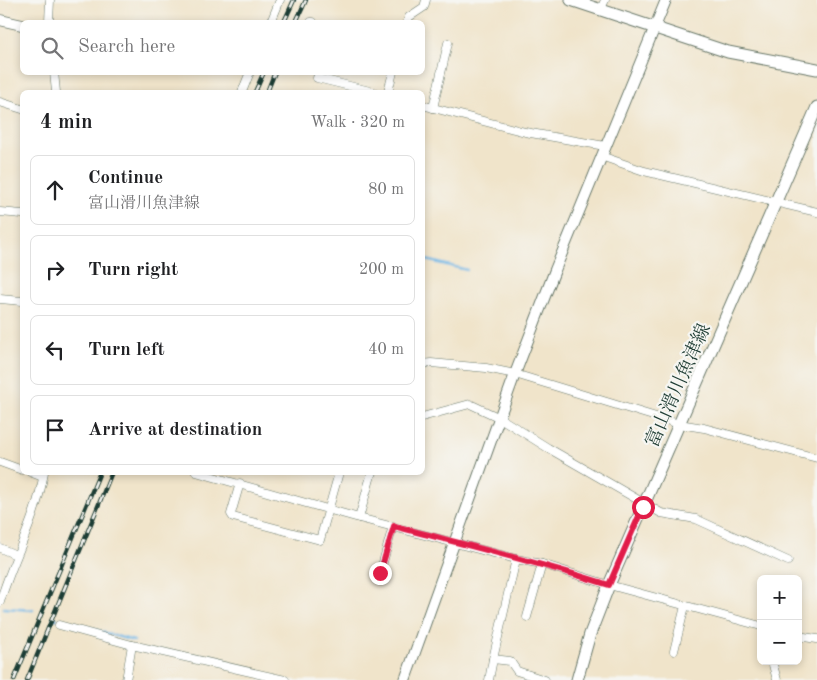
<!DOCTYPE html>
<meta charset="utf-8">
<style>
body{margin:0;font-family:"Old Standard TT","Noto Serif JP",serif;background:#f6f6f6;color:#202124}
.controls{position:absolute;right:15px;bottom:15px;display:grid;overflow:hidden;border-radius:8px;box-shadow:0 2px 8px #0003}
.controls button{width:45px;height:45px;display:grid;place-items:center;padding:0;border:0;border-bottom:1px solid #e0e0e0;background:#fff;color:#202124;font:25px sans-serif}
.stop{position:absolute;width:15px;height:15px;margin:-11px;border:4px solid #e11d48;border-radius:50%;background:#fff}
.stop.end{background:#e11d48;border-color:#fff;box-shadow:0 1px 5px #0008}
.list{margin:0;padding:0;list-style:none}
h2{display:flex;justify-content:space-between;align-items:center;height:65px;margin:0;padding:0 20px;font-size:21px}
h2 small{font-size:16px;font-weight:400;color:#757577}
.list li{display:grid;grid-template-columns:32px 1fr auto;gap:15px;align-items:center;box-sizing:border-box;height:70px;margin:0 10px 10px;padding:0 10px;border:1px solid #e0e0e0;border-radius:8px}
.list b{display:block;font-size:19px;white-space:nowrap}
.list p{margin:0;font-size:16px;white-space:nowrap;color:#757577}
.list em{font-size:16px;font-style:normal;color:#757577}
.icon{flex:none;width:28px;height:28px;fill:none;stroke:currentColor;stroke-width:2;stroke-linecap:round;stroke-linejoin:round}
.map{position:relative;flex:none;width:817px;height:680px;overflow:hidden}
.search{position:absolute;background:#fff;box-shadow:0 2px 8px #0003;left:20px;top:20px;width:405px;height:55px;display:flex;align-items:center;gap:12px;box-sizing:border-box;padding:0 18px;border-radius:8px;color:#757577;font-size:19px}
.panel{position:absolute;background:#fff;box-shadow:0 2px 8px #0003;left:20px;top:90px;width:405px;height:385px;border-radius:8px}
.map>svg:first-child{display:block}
</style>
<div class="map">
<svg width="817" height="680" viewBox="0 0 817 680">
<rect width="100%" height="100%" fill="#f6f6f2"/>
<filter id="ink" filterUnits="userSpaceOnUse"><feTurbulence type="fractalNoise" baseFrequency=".02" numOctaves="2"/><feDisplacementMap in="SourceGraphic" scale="10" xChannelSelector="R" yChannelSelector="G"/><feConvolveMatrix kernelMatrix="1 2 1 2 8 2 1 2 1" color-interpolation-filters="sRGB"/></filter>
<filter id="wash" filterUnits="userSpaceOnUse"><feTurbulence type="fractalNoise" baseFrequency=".0096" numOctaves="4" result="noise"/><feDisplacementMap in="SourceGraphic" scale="20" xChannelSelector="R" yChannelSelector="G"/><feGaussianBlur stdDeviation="1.12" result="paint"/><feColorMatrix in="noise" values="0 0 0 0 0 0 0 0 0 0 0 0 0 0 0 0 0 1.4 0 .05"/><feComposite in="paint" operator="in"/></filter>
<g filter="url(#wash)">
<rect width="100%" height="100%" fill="#f0e4ca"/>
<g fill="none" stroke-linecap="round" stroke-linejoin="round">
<g stroke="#6eb6e5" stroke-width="2.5">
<path d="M 422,259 L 467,270"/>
<path d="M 4,608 L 33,610"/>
<path d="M 53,618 L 57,619"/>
<path d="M 65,622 L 134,641"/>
</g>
</g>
</g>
<g filter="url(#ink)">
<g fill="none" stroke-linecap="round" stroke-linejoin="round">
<g stroke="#687768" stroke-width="9">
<g id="minor">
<path d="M 601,9 L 605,0"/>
<path d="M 49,22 L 50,0"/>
<path d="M 271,22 L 280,0"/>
<path d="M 311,22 L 313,22"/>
<path d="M 407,22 L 409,17 L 424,7 L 426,0"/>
<path d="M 54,72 L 56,92"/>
<path d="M 319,72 L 317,78 L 374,92"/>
<path d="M 242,92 L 250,72"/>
<path d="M 388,92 L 393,72"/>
<path d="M 0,102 L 22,109"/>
<path d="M 422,105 L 525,132 L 605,146"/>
<path d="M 433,108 L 448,43"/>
<path d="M 601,156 L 644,171 L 817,212"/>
<path d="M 0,212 L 22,214"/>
<path d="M 0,299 L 22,301"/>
<path d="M 422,364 L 431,363 L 486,368 L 515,374 L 679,424 L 704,428 L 817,458"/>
<path d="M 422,417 L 470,404 L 500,418 L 548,448 L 661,513 L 696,519 L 788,561"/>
<path d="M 0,462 L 22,470"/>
<path d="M 30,472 L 43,477"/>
<path d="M 196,472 L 359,518 L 516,559 L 542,564 L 609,585 L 761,626"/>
<path d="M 240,483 L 231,514 L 233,517 L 320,540 L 338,476"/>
<path d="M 359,518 L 372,472"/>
<path d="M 0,548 L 16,555"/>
<path d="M 380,573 L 393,526"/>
<path d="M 0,602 C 13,558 37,518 44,472"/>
<path d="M 527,617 L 542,564"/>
<path d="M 59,625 L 132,645 L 285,680"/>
<path d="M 798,636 L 817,639"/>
<path d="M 674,651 L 685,606"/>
<path d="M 493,659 L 516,559"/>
<path d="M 772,661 L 777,680"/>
<path d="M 126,680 L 132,645"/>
<path d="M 489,680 L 493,659 L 510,661 L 517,671 L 545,680"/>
</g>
</g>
<g stroke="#687768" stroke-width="12">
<g id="tertiary">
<path d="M 0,20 L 22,25"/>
<path d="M 405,680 L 515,374 L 555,270 L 666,0"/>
</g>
</g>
<g stroke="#687768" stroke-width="13">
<g id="secondary">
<path d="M 571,0 L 728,52 L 817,69"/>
<path d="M 577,680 L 590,634 L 609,585 L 817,107"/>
</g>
</g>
<use href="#minor" stroke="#fff" stroke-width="8"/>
<use href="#tertiary" stroke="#fff" stroke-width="10"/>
<use href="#secondary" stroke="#fff" stroke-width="11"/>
<g stroke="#1f3d34" stroke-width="4.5">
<g id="rail">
<path d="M 284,22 L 294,0"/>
<path d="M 296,22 L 306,0"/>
<path d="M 255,92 L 264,72"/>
<path d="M 267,92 L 275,72"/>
<path d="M 14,680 L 100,472"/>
<path d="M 27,680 L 112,472"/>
</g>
</g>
<use href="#rail" stroke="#f6f6f2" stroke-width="2.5" stroke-dasharray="8" stroke-linecap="butt"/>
</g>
</g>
<g fill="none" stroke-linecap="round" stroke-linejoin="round" filter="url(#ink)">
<path stroke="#e11d48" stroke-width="6" d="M 380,573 L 394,526 C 466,545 538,562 609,585 L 643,507"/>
</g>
<g text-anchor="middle" stroke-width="4.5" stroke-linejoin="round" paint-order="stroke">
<g font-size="19" fill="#1f3d34" stroke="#f6f6f2">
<text transform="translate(677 385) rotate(-66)" y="7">富山滑川魚津線</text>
</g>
</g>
</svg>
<div class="controls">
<button>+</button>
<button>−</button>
</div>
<div class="stop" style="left:643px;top:507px"></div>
<div class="stop end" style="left:380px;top:573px"></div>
<div class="search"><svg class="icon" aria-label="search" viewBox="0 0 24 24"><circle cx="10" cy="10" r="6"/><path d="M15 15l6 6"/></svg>Search here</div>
<section class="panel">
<h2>4 min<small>Walk · 320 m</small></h2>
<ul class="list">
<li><svg class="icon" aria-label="ahead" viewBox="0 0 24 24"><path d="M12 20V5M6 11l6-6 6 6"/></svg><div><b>Continue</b><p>富山滑川魚津線</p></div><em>80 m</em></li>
<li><svg class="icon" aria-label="right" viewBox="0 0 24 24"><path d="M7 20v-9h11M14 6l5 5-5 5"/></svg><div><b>Turn right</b></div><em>200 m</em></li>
<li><svg class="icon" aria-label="left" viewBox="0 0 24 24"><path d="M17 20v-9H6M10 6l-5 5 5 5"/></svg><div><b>Turn left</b></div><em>40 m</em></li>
<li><svg class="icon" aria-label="arrive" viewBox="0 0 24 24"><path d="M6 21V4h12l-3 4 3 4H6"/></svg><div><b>Arrive at destination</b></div></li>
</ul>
</section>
</div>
